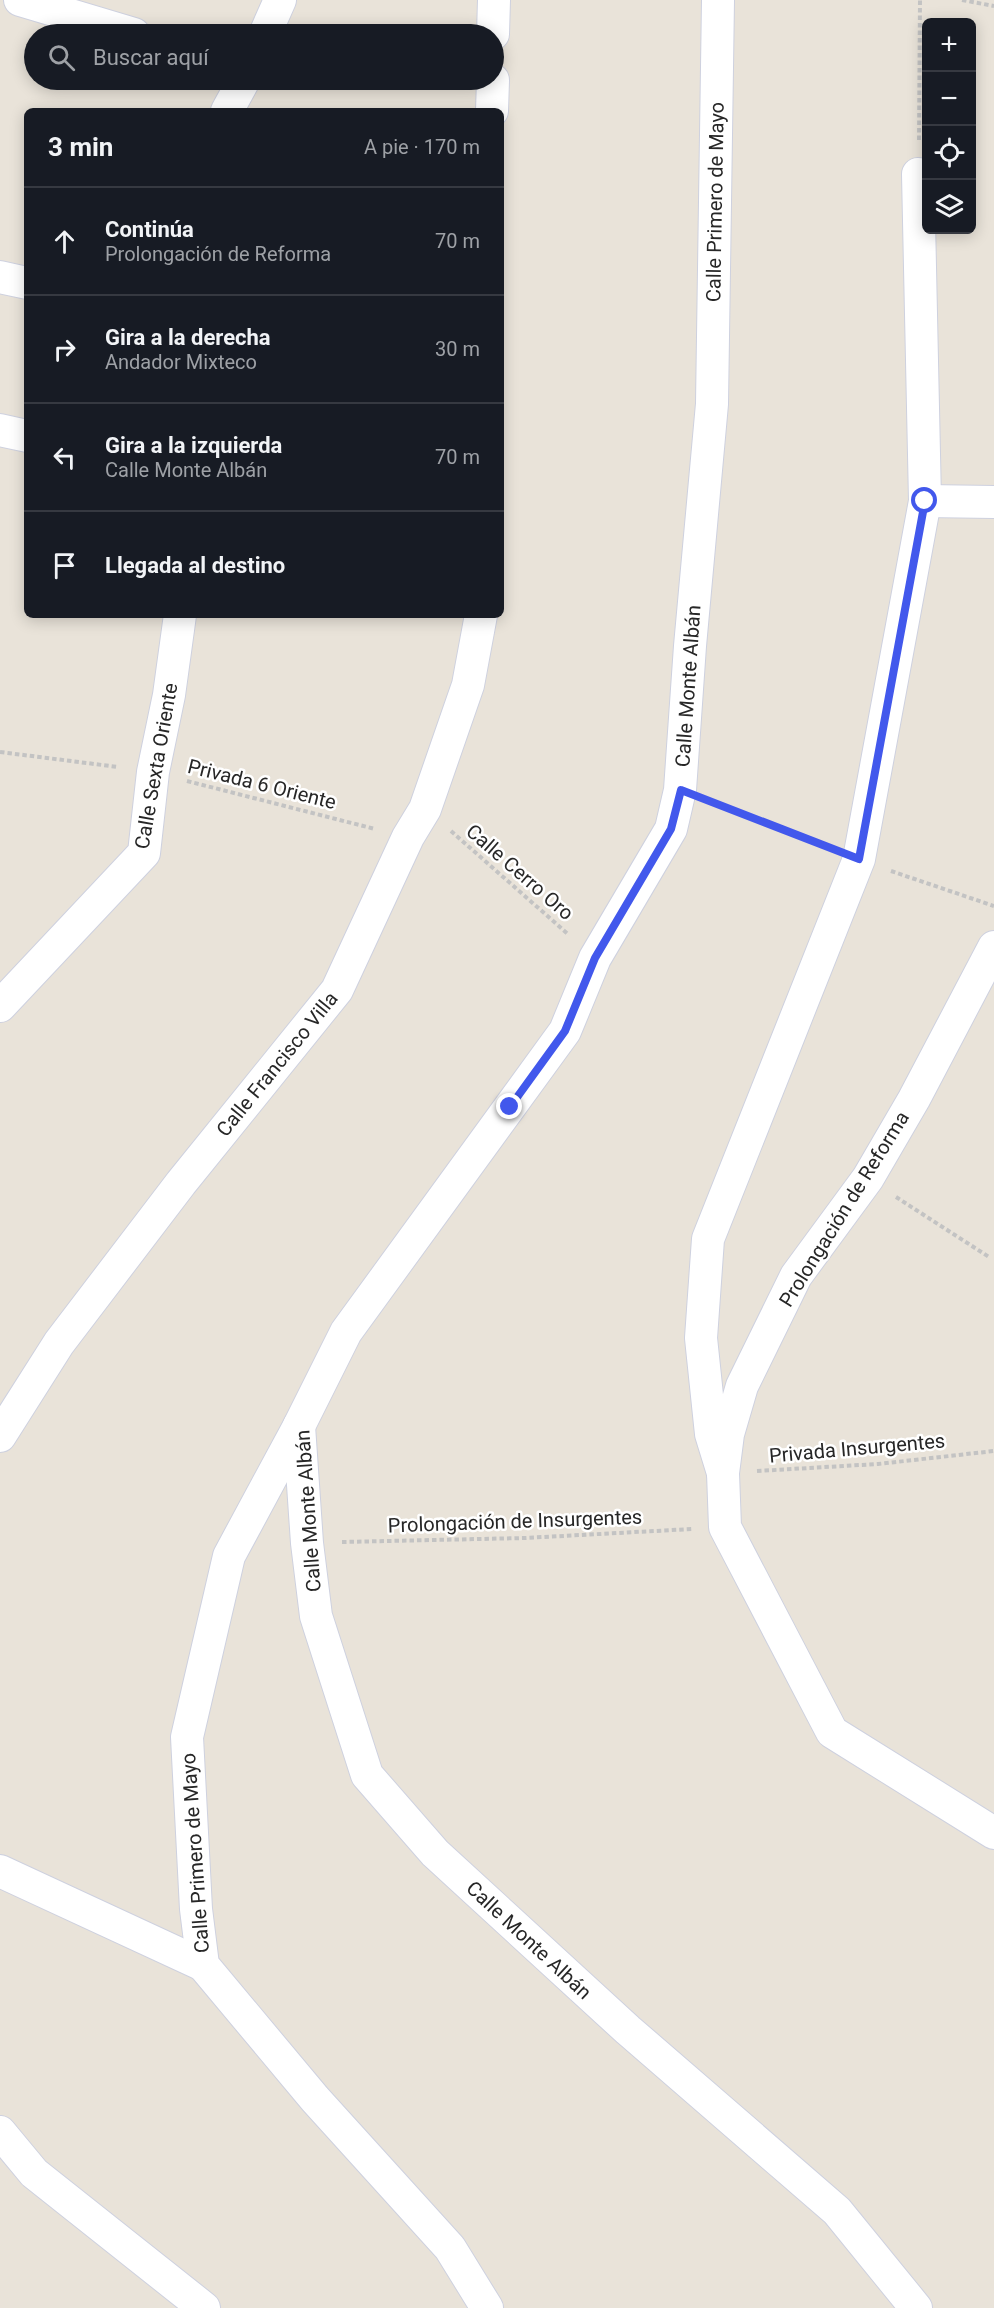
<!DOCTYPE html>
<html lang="es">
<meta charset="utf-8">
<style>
body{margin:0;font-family:Roboto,sans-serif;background:#242831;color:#f1f3f6}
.controls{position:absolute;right:18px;top:18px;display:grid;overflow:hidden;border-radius:9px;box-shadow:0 3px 15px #0003}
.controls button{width:54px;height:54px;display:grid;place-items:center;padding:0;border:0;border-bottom:2px solid #363941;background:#171b24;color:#f1f3f6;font:30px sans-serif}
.stop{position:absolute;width:18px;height:18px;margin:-14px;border:4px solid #4258ec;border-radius:50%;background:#fff}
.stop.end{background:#4258ec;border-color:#fff;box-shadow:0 2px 6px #0008}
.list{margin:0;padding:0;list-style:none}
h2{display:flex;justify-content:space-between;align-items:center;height:78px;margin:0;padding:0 24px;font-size:26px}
h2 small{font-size:20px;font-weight:400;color:#9ea1a6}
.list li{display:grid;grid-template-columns:39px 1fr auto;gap:18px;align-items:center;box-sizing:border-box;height:108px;padding:0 24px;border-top:2px solid #363941}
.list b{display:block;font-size:22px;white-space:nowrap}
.list p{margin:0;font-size:20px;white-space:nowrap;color:#9ea1a6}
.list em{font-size:20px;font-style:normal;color:#9ea1a6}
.icon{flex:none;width:33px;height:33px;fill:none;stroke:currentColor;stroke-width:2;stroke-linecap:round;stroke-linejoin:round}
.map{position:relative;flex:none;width:994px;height:2308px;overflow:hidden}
.search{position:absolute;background:#171b24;box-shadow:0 3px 15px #0003;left:24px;top:24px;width:480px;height:66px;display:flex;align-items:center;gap:15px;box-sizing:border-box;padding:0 21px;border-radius:33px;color:#9ea1a6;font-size:22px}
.panel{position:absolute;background:#171b24;box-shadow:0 3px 15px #0003;left:24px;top:108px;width:480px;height:510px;border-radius:9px}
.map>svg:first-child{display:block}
</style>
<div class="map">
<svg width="994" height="2308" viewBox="0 0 994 2308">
<rect width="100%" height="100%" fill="#e9e3d9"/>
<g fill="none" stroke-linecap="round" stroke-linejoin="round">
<g stroke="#ced1df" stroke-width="34">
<g id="minor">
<path d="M 20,0 L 134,34"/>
<path d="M 265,34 L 280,0"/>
<path d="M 493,34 L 494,0"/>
<path d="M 227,111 L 244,80"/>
<path d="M 492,111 L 493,80"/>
<path d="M 0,277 L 27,283"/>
<path d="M 0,430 L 27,436"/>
<path d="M 925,501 L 994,502"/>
<path d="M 994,947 L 914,1099 L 868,1178 L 796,1276 L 742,1386 L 728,1434 L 723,1473 L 725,1527 L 832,1732 L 994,1833"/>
<path d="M 0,1006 L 144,853 L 153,772 L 169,695 L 180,615"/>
<path d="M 299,1426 L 307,1543 L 316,1616 L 367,1775 L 435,1853 L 628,2030 L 837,2211 L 916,2308"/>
<path d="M 0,1436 L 59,1343 L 181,1183 L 337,990 L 408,837 L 425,809 L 468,685 L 481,615"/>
<path d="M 723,1473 L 711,1434 L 701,1338 L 708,1239 L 859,859 L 925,501 L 918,174"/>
<path d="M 0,1871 L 203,1965"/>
<path d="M 0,2132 L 34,2173 L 204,2308"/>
<path d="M 487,2308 L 450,2248 L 315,2099 L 203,1965 L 196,1909 L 187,1737 L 229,1556 L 299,1426 L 346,1332 L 565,1031 L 595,958 L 671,829 L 680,790 L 690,646 L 712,404 L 718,0"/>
</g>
</g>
<g stroke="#c3c3c3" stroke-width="4" stroke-dasharray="4.5 3" stroke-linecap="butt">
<path d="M 962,0 L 994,6"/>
<path d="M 919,140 L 920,0"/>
<path d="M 0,752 L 118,767"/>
<path d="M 187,781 L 375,829"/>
<path d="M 712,802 L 825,846"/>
<path d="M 451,831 L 569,935"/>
<path d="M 891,871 L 994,906"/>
<path d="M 896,1197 L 989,1257"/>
<path d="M 757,1471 L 878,1464 L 994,1451"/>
<path d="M 342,1542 L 525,1538 L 692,1529"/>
</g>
<use href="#minor" stroke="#fff" stroke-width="32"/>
</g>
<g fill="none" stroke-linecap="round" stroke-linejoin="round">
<path stroke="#4258ec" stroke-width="8" d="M 510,1107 L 565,1031 L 595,958 L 671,829 L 681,790 L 859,859 L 925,501"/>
</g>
<g text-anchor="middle" stroke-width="5" stroke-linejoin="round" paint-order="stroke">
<g font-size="20" fill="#272727" stroke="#fff">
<text transform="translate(715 202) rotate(-89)" y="7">Calle Primero de Mayo</text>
<text transform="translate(688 686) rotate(-86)" y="7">Calle Monte Albán</text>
<text transform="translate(156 766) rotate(-80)" y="7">Calle Sexta Oriente</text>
<text transform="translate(262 784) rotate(14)" y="7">Privada 6 Oriente</text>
<text transform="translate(520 872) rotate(41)" y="7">Calle Cerro Oro</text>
<text transform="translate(277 1064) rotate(-51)" y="7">Calle Francisco Villa</text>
<text transform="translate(844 1209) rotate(-58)" y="7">Prolongación de Reforma</text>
<text transform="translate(857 1448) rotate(-5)" y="7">Privada Insurgentes</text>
<text transform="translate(308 1511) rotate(-94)" y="7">Calle Monte Albán</text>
<text transform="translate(515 1521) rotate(-2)" y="7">Prolongación de Insurgentes</text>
<text transform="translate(195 1853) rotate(-94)" y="7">Calle Primero de Mayo</text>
<text transform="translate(529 1940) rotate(43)" y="7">Calle Monte Albán</text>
</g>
</g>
</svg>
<div class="controls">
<button>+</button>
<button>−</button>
<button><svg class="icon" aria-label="locate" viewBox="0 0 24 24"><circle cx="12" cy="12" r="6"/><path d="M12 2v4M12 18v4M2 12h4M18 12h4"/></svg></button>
<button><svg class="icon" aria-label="layers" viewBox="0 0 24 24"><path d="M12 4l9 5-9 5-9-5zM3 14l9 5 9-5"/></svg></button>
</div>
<div class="stop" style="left:925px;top:501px"></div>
<div class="stop end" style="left:510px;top:1107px"></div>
<div class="search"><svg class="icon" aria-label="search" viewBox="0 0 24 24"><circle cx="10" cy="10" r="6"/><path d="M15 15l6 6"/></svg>Buscar aquí</div>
<section class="panel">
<h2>3 min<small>A pie · 170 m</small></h2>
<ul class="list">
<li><svg class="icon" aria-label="ahead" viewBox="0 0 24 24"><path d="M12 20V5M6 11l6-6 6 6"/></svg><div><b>Continúa</b><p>Prolongación de Reforma</p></div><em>70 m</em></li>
<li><svg class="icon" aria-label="right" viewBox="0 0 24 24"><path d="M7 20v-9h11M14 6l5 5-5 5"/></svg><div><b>Gira a la derecha</b><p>Andador Mixteco</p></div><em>30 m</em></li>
<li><svg class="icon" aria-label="left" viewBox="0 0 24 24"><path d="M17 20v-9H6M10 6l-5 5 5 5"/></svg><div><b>Gira a la izquierda</b><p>Calle Monte Albán</p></div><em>70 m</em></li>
<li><svg class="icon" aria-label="arrive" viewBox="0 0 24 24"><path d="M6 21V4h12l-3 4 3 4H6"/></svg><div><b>Llegada al destino</b></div></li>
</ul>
</section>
</div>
